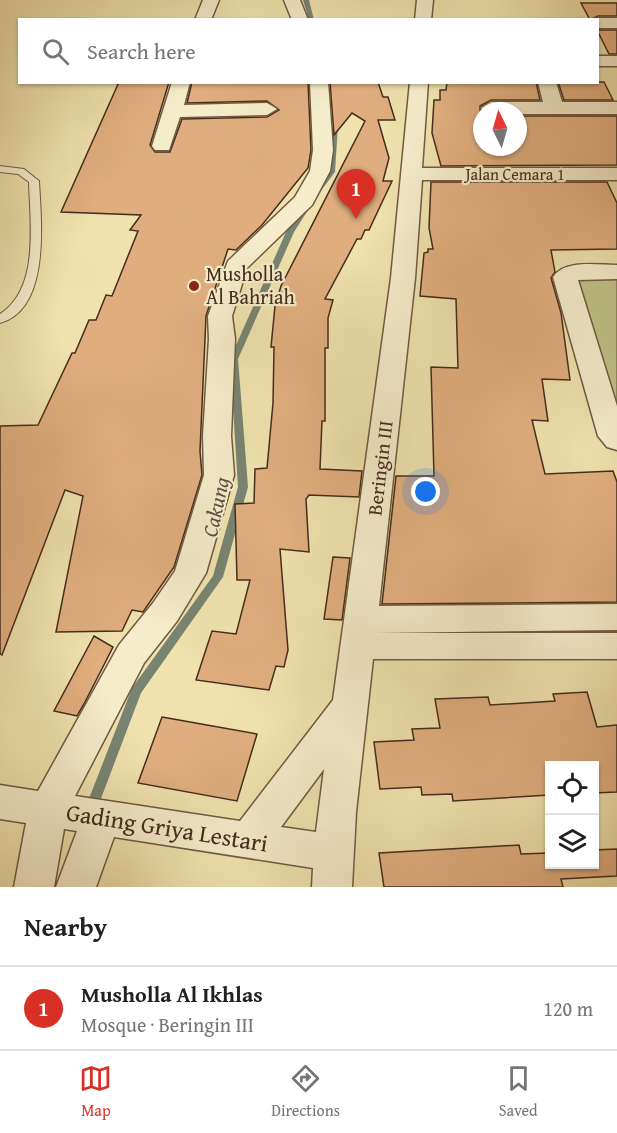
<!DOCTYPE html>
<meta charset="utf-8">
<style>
body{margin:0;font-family:"Gentium Book Plus",serif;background:#f6f6f6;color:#202124}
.controls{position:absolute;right:18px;bottom:18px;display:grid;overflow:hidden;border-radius:0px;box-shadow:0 2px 4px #0004}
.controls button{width:54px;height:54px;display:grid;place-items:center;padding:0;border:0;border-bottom:2px solid #e0e0e0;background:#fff;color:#202124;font:30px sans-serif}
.compass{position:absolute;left:473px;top:102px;width:54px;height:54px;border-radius:50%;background:#fff;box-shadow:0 2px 4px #0004;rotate:355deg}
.you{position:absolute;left:426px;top:492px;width:21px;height:21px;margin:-15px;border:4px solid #fff;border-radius:50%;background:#1a73e8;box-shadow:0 0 0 9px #1a73e833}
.badge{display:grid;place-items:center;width:39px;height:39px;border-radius:50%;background:#d93025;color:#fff;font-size:20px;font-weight:700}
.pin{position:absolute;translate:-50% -50px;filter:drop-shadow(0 2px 3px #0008)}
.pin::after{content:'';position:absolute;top:32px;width:21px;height:18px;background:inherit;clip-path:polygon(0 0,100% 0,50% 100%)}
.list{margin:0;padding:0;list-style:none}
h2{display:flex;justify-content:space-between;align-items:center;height:78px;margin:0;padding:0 24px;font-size:26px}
h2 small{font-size:20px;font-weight:400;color:#757577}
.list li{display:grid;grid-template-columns:39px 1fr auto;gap:18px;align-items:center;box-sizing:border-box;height:84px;padding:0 24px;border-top:2px solid #e0e0e0}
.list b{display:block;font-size:22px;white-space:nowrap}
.list p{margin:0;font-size:20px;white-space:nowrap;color:#757577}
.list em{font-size:20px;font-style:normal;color:#757577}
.icon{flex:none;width:33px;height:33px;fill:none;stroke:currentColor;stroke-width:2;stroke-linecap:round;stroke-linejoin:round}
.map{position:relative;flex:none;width:617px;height:887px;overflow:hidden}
.search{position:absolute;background:#fff;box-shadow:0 2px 4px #0004;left:18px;right:18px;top:18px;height:66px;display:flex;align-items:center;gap:15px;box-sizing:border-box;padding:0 21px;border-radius:0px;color:#757577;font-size:22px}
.sheet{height:162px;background:#fff}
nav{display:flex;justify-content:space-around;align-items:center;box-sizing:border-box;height:84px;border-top:2px solid #e0e0e0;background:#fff;font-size:16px;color:#757577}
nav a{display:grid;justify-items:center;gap:3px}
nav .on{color:#d93025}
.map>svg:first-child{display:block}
</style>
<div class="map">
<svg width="617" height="887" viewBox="0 0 617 887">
<rect width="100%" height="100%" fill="#efe2ae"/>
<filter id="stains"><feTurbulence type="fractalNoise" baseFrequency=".00333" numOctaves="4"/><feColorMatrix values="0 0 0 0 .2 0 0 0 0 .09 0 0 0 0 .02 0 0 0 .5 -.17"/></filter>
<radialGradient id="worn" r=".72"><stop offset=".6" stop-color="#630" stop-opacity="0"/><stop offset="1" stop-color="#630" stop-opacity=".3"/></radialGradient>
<path fill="#bec287" stroke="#827752" stroke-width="1.5" d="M 577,276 L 617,276 L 617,423 Z"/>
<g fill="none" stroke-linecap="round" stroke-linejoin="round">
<g fill="#788472" fill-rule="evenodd">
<path d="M 303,0 L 309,0 L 314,20 L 309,20 Z"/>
<path d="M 333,124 L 338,125 L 335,172 L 317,196 L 313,196 L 312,195 L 329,172 Z"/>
<path d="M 307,205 L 310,207 L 294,232 L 238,359 L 248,487 L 223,577 L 141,693 L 97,809 L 95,813 L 91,814 L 87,813 L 85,809 L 132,688 L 213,576 L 238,487 L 230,359 L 286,232 L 305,206 Z"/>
</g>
</g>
<g fill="#e0ae7e" stroke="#452c1d" stroke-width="1.5">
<path d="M 581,3 L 617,3 L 617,16 L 598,16 L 590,20 Z"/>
<path d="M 597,30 L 617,30 L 617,54 L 609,54 Z"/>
<path d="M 119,82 L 169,82 L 150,145 L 155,152 L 170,152 L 182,119 L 267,117 L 279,110 L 267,101 L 187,103 L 192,82 L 308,82 L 311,150 L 308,168 L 262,225 L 236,250 L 228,249 L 206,316 L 200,451 L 202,475 L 174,567 L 143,612 L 132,610 L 122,631 L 56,632 L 83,496 L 65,490 L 2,655 L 0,654 L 0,426 L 38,425 L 72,353 L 75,353 L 89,320 L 96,320 L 106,295 L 112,296 L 138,231 L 130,230 L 141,215 L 61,212 Z"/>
<path d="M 330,82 L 378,82 L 383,97 L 388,97 L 395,120 L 378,120 L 389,158 L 383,181 L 392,181 L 369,230 L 365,230 L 361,239 L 357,239 L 325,299 L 333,300 L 328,318 L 328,348 L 325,348 L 325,421 L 322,421 L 320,469 L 362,471 L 359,497 L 309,495 L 306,499 L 309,552 L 280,549 L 288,650 L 284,667 L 276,666 L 269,690 L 196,680 L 212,631 L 236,634 L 250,580 L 237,580 L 235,504 L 254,503 L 255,469 L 267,468 L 273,403 L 274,347 L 271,347 L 275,306 L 281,286 L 365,121 L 352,113 L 334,135 Z"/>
<path d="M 447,82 L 536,82 L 540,100 L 491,100 L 480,106 L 482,147 L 518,147 L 518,116 L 617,116 L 617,165 L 441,166 L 432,133 L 434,100 L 440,100 L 440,90 L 446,90 Z"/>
<path d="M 558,82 L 604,82 L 613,100 L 564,100 Z"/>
<path d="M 431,182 L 607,182 L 617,203 L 617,249 L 551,250 L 555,272 L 551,278 L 561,313 L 570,380 L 542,379 L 548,421 L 532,420 L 545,474 L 613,471 L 617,482 L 617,602 L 382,604 L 396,476 L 434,476 L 431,367 L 458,368 L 456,299 L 420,296 L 424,253 L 428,252 L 428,249 L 433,249 L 429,228 Z"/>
<path d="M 333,557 L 350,558 L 342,620 L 324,619 Z"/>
<path d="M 94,636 L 113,647 L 84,704 L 77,716 L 54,711 Z"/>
<path d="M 587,692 L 597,727 L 617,725 L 617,792 L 594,793 L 594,765 L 549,765 L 549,795 L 453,801 L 452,794 L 422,795 L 421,787 L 380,789 L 374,742 L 414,740 L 412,729 L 440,728 L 435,699 L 488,697 L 490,705 L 555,701 L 553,694 Z"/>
<path d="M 162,717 L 257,734 L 237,801 L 138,783 Z"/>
<path d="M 519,845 L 521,854 L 549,853 L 549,864 L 594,864 L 594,850 L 617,849 L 617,876 L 561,879 L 563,887 L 384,887 L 379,853 Z"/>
</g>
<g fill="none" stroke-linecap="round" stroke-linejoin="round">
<g stroke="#705a41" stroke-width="2">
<path id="service" d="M 0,166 L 24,169 L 39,181 C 41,220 51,309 0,323 L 0,314 C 40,288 30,223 29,182 L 18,174 L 0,172 Z"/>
</g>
<g stroke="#705a41" stroke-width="3">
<g id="minor">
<path d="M 203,0 L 219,0 L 211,20 L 195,20 Z"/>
<path d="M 284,0 L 300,0 L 308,20 L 292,20 Z"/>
<path d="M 417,0 L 433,0 L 431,20 L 415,20 Z"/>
<path d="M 598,18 L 617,18 L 617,28 L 598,28 L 598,20 L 592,20 Z"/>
<rect x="598" y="56" width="19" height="10"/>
<path d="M 172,82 L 190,82 L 184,105 L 267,103 L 277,109 L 267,115 L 180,117 L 169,150 L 155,150 L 152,146 Z"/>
<path d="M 310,82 L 328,82 L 333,150 L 330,171 L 312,205 L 247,268 L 232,316 L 235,339 L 231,436 L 234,475 L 206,573 L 177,621 L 144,663 L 75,796 L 240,821 L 333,700 L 391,278 L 410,82 L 428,82 L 422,168 L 617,168 L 617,180 L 422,180 L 415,278 L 379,606 L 617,604 L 617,630 L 376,633 L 617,633 L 617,659 L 373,659 L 356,812 L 352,887 L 312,887 L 313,868 L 114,837 L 96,887 L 56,887 L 77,831 L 64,829 L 54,887 L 14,887 L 26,823 L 0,819 L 0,785 L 38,791 L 119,645 L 153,603 L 175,571 L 204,475 L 203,436 L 209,339 L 208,316 L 228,261 L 295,197 L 310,171 L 313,150 ZM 324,769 L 316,832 L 281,827 Z"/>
<path d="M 538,82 L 556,82 L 562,102 L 617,102 L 617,114 L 518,114 L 518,111 L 484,111 L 481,108 L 491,102 L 543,102 Z"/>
<path d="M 617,265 L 617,279 L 578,280 L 617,406 L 617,450 L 607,447 L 598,436 L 553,277 C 565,259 598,265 617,265 Z"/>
</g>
</g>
<use href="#service" fill="#f5ecca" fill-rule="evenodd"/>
<use href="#minor" fill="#f5ecca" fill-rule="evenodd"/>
</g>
<circle fill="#8f2418" stroke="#f5ecca" stroke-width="2" cx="194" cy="286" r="6"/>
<g text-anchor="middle" stroke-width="4.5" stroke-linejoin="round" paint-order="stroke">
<g font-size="16" fill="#452c1d" stroke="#f5ecca">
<text x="515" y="180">Jalan Cemara 1</text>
</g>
<g font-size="20" fill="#452c1d" stroke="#f5ecca" text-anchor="start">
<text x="206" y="281">Musholla<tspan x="206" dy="23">Al Bahriah</tspan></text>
</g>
<g font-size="20" fill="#452c1d" stroke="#f5ecca">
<text transform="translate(380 468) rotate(-83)" y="7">Beringin III</text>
</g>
<g font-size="21" font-style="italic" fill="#5a5040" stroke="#f5ecca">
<text transform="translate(216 507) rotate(-78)" y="7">Cakung</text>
</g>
<g font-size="24" fill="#452c1d" stroke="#f5ecca">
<text transform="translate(167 828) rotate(9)" y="8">Gading Griya Lestari</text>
</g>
</g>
<rect width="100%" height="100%" filter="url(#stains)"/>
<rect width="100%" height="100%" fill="url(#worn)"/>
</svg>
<div class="controls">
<button><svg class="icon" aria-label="locate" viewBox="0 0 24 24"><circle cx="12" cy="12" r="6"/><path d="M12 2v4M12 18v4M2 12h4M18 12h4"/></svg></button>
<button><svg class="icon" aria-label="layers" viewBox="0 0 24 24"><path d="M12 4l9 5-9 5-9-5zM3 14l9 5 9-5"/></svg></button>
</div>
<svg class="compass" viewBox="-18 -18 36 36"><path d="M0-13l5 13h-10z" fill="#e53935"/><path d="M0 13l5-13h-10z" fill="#757577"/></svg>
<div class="you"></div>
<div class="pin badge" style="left:356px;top:219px">1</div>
<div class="search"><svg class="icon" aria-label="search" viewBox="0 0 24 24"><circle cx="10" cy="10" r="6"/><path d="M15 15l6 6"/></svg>Search here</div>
</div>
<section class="sheet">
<h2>Nearby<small></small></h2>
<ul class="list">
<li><span class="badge">1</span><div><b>Musholla Al Ikhlas</b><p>Mosque · Beringin III</p></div><em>120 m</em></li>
</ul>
</section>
<nav>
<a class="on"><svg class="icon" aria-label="map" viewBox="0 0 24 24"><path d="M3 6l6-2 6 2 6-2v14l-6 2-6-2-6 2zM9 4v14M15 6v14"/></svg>Map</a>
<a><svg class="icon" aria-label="directions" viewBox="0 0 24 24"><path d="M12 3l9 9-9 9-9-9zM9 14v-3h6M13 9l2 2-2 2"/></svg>Directions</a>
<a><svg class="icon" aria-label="saved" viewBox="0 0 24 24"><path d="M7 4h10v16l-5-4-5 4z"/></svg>Saved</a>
</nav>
